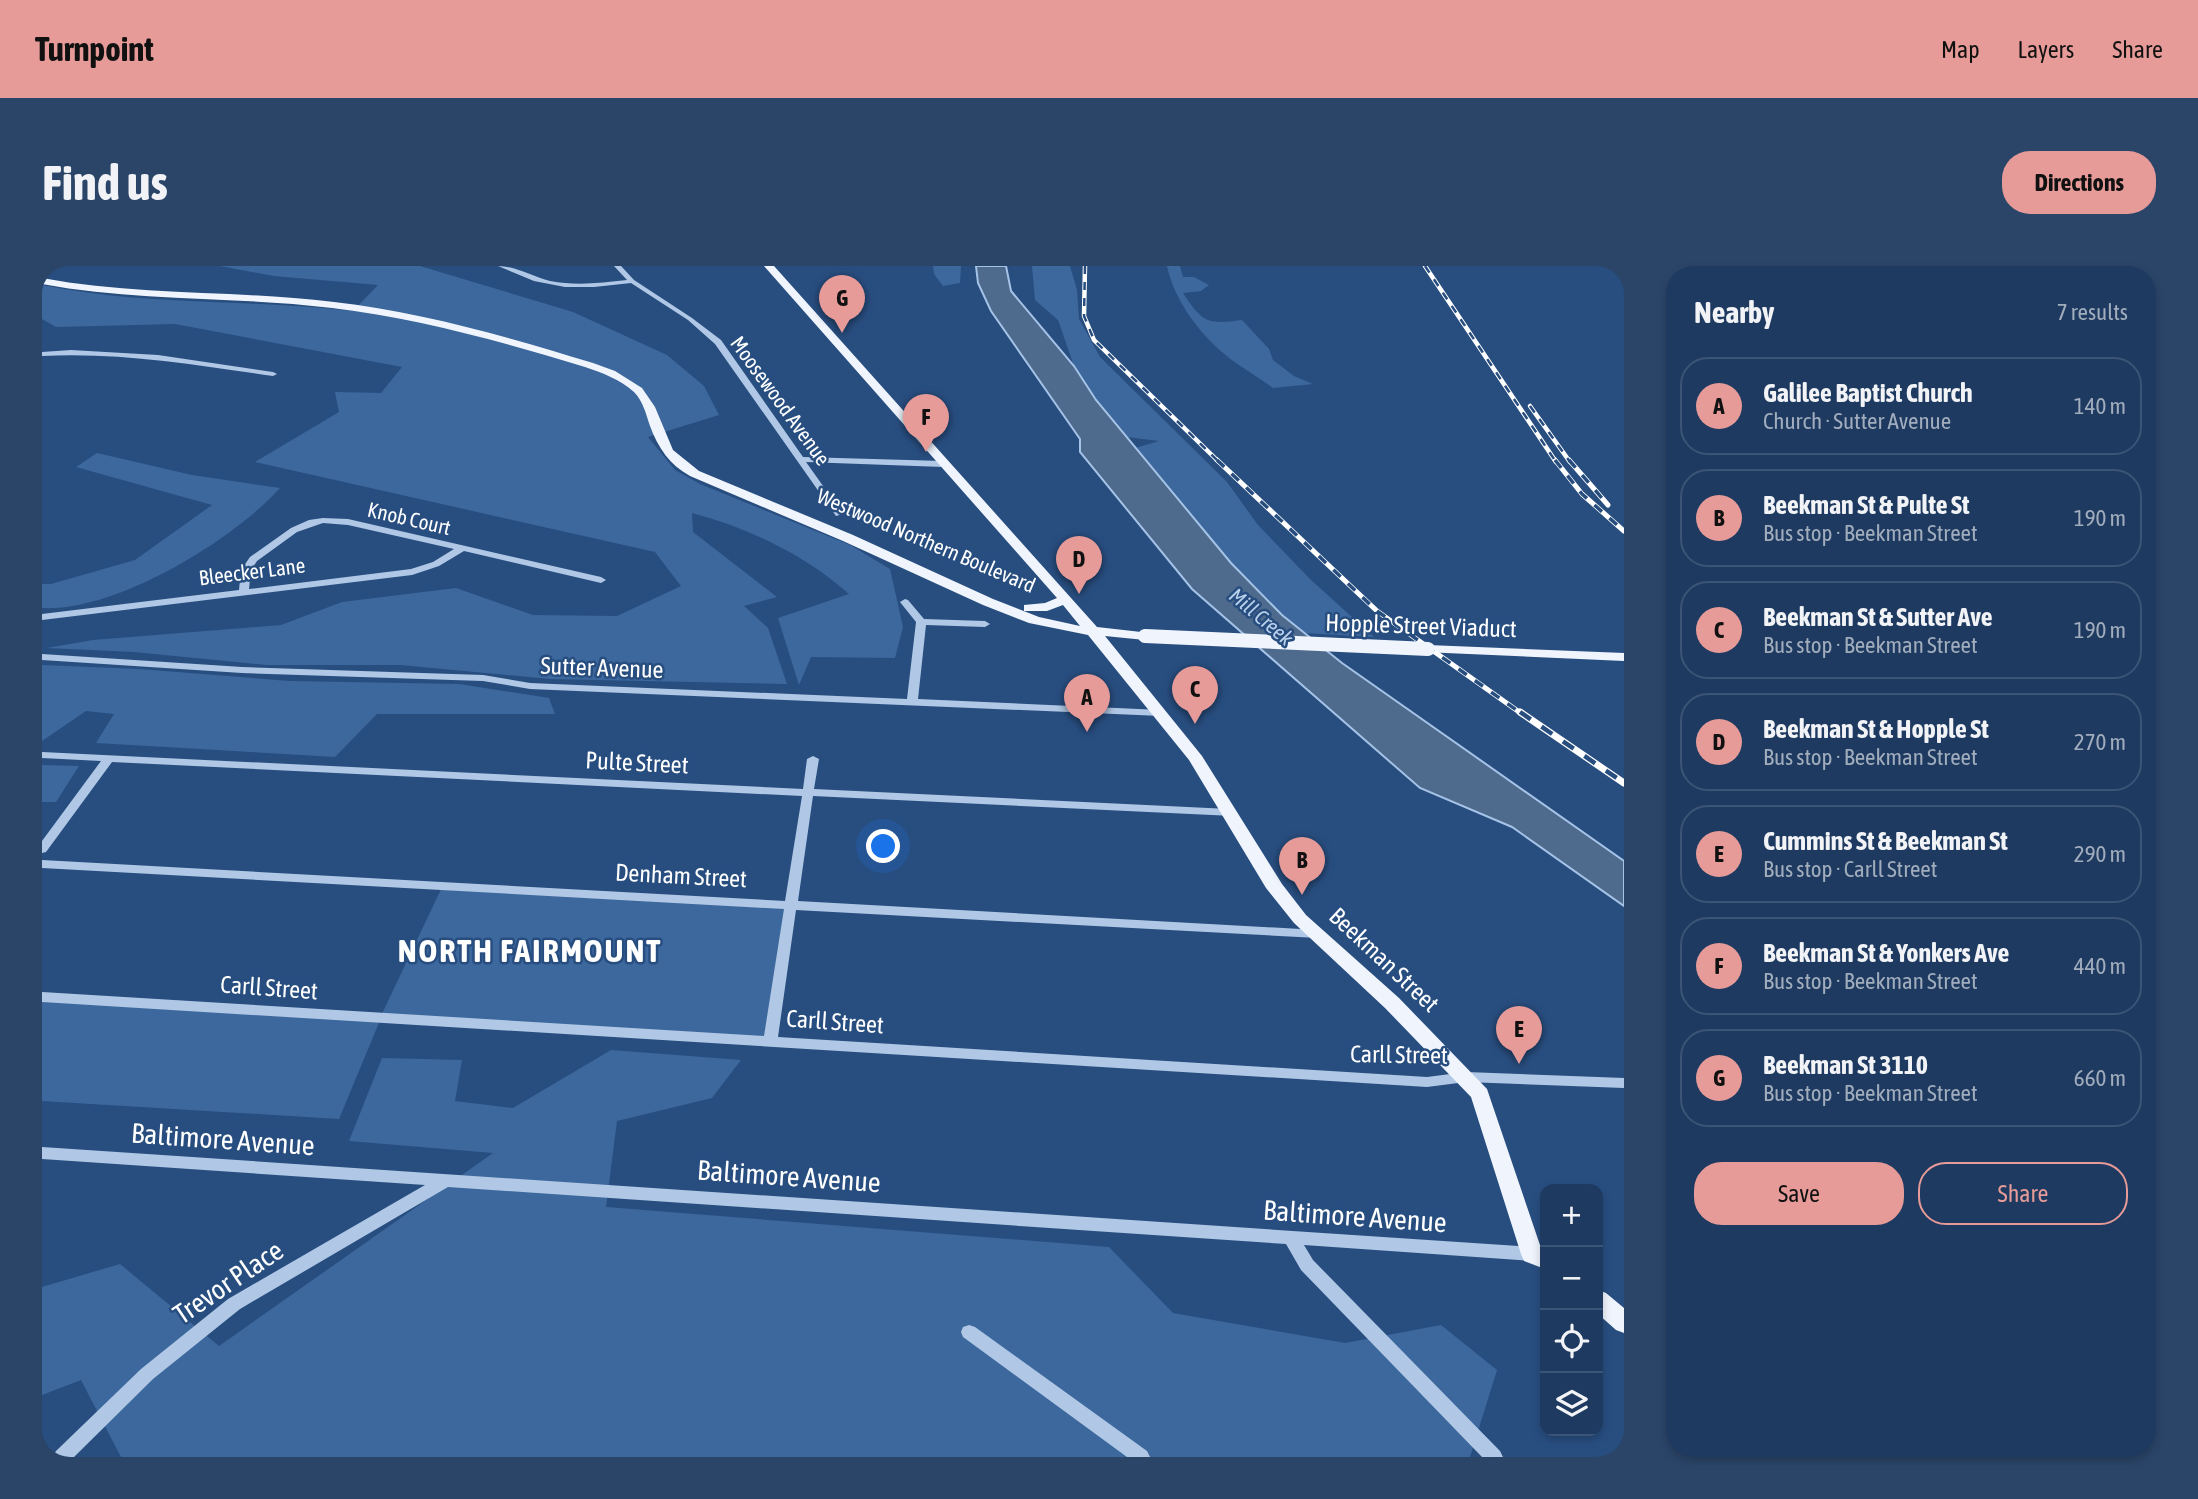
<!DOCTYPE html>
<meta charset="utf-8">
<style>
body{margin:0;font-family:"Asap Condensed",sans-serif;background:#2b4569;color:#f1f3f6}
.controls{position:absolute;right:21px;bottom:21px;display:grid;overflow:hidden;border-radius:14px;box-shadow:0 4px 10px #0003}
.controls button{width:63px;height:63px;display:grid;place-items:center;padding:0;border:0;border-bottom:2px solid #3c5475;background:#1e3a60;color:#f1f3f6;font:35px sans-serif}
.you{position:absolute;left:842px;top:581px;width:24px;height:24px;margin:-18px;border:5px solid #fff;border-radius:50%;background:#1a73e8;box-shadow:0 0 0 10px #1a73e833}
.badge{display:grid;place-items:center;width:46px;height:46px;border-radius:50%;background:#e69b98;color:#111;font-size:23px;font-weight:700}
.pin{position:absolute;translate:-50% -58px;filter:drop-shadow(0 2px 4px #0008)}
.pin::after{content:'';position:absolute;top:37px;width:24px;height:21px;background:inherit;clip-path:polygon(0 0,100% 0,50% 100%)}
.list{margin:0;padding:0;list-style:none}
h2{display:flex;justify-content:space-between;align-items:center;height:91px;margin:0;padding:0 28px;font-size:30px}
h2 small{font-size:23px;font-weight:400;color:#a1adbd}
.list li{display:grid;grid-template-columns:46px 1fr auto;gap:21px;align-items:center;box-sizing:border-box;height:98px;margin:0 14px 14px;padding:0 14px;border:2px solid #3c5475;border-radius:28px}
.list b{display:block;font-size:26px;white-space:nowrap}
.list p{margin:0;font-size:23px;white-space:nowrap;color:#a1adbd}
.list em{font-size:23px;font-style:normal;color:#a1adbd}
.actions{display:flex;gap:14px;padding:21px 28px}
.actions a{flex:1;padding:16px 0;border:2px solid #e69b98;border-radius:28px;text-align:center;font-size:24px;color:#e69b98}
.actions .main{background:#e69b98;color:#111}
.icon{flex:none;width:38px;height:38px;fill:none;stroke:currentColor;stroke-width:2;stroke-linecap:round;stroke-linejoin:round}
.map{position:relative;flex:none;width:1582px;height:1191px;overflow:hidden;border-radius:28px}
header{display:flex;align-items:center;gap:42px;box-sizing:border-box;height:98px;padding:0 35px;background:#e69b98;color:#111}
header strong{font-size:33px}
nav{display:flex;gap:38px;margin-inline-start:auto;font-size:24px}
.intro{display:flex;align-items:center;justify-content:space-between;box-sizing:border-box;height:168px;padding:0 42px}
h1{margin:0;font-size:49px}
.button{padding:18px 32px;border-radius:28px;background:#e69b98;color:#111;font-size:24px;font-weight:700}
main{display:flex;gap:42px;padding:0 42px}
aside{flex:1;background:#1e3a60;border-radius:28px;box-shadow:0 4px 10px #0003}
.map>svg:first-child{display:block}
</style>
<header>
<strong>Turnpoint</strong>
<nav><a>Map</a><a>Layers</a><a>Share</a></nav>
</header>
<div class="intro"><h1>Find us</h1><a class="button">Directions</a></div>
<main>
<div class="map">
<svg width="1582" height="1191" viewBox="0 0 1582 1191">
<rect width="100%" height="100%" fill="#284e80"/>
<g fill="#3d689d">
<path d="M 178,0 L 378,0 L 531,46 L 625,89 L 662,120 L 677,149 L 606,171 L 633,204 L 658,218 L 808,279 L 848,303 L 861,361 L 853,392 L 769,391 L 757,419 L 736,352 L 807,328 C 763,289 707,262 650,247 L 651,266 L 735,331 L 702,340 L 726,362 L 745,418 L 508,413 L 358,399 L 225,399 L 92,386 L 5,382 L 51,374 L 239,359 L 300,336 L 414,322 L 491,349 L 575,350 L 639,320 L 613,286 L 213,196 L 297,146 L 293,126 L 339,127 L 360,101 L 133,58 L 14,61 L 0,53 L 0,19 C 102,40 208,33 311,45 L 336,19 L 232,10 Z"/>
<path d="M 891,0 L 919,0 L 918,17 L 901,20 L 892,8 Z"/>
<path d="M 990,0 L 1028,0 L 1035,24 L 1037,53 L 1058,91 L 1185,216 L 1216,259 L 1268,313 L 1332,371 L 1262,367 L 1240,349 L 1189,297 L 1093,182 L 1117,175 L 1085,171 L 1054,134 L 1032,100 L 1016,54 L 993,34 Z"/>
<path d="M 1125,0 L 1138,0 L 1141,11 L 1152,11 L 1167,19 L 1159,25 L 1141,27 C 1160,56 1165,59 1200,54 L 1227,83 L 1231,94 L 1252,110 L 1271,118 L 1231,122 C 1219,113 1207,106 1194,97 C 1163,75 1133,38 1125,0 Z"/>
<path d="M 55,187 L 150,209 L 238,222 C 190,275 73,346 0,342 L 0,318 L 9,318 L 93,294 L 170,239 L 34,201 Z"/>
<path d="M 0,399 L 97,403 L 247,415 L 417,418 L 507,432 L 513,448 L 335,448 L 293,491 L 54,477 L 72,448 L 44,445 L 0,475 Z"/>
<path d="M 0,499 L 37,500 L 14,536 L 0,536 Z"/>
<path d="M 401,619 L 750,639 L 728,775 L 339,752 L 297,853 L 0,835 L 0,731 L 338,752 Z"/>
<path d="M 569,784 L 699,794 L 670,832 L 575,855 L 564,941 L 1067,981 L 1131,1047 L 1303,1077 L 1399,1059 L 1455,1104 L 1428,1191 L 79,1191 L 39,1114 L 0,1129 L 0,1021 L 78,998 L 177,1080 L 451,887 L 307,875 L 340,792 L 420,794 L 413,835 L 471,842 Z"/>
</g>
<path fill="#4e6a8d" stroke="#a5c3e6" stroke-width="2" d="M 934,0 L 964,0 L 969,25 L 1032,100 L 1054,134 L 1189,297 L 1240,349 L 1300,397 L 1582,595 L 1582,640 L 1470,561 L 1378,522 L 1150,323 L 1038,186 L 1038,173 L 949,45 L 936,17 Z"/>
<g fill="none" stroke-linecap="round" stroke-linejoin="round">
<g fill="#b0c8e5" fill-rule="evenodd">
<path d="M 456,0 C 474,0 491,11 508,15 C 534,20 559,17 585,14 L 572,0 L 579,0 L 592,14 L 650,52 L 679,74 L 761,191 L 901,195 L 905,198 L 901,201 L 764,196 L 801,248 L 794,250 L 673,78 L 646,54 L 589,17 L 552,21 L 523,21 L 492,15 Z"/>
<path d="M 29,84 L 116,89 L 231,106 L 235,108 L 231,110 C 154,99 78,86 0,90 L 0,86 Z"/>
<path d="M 281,252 L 306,253 L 559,311 L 564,314 L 559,317 L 422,285 L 397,300 L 370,309 L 0,354 L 0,348 L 197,324 L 199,304 L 208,291 L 249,262 L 267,254 ZM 281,257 L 306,259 L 412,283 L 391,296 L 369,303 L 207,323 L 209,304 L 215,295 L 255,266 Z"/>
<path d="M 863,333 L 866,334 L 882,353 L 943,355 L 948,358 L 943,361 L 884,359 L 876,433 L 1119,444 L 1124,447 L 1119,450 L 488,423 L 441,415 L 200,407 L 0,394 L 0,388 L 200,401 L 441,409 L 488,417 L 865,433 L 874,356 L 858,336 Z"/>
<path d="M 0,486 L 761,523 L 765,493 L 771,490 L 777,493 L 772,523 L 1187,543 L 1193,547 L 1191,550 L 771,530 L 756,635 L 1276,664 L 1282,668 L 1276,672 L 754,644 L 736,771 L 1385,811 L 1424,806 L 1582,812 L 1582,822 L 1424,816 L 1385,821 L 0,736 L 0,726 L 722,770 L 742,643 L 0,602 L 0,594 L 743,635 L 760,530 L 70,496 L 4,586 L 0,587 L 0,575 L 59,495 L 0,492 Z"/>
<path d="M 0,881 L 1490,981 L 1496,983 L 1498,988 L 1496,993 L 1490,995 L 1262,979 L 1271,994 L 1458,1185 L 1461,1191 L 1440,1191 L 1259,1004 L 1244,978 L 406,921 L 198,1043 L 111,1113 L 32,1191 L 11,1191 L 14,1185 L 99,1103 L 186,1033 L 383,919 L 0,893 Z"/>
<path d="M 927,1059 L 933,1061 L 1105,1185 L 1108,1191 L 1085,1191 L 921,1071 L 919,1066 L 921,1061 Z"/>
</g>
<g fill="#f0f5fd" fill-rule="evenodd">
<path d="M 722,0 L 732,0 L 1055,361 L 1108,367 L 1110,370 L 1103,374 L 1063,370 L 1160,490 L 1240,618 L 1264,649 L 1357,732 L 1445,823 L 1499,982 L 1503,984 L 1503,1003 L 1482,995 L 1479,988 L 1429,831 L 1343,742 L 1252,657 L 1224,622 L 1147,494 L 1046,369 L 987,357 L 941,339 L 801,275 L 648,210 C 628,199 616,182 608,160 C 604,148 601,135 592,126 C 578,113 560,107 543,101 C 461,76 375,52 290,42 C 193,30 96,36 0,18 L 0,12 C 97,30 194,24 292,36 C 379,46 467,71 551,97 L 573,105 L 600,122 L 613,141 L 631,184 L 657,205 L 811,269 L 951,333 L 997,351 L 1038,360 L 1021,339 L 1005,345 L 982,345 L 982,339 L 1003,337 L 1015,332 Z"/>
<path d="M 1386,379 L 1582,387 L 1582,395 L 1381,386 L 1379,383 Z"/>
<path d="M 1556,1024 L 1564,1027 L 1582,1042 L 1582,1067 L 1574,1064 L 1556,1048 Z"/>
</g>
<g stroke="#fff" stroke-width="4.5">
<g id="rail-far2">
<path d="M 1043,0 L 1042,50 L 1052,74 L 1177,196"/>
<path d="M 1383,0 L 1514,196"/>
<path d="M 1488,140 L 1528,196"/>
</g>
</g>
<g stroke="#fff" stroke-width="5">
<g id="rail-far1">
<path d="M 1175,194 L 1335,345 L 1480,448"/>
<path d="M 1513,194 L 1540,228 L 1582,265"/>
<path d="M 1527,194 L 1566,239"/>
</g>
</g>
<g stroke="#fff" stroke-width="7">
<path id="rail" d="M 1478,446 L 1582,517"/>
</g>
<use href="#rail-far2" stroke="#284e80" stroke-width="2.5" stroke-dasharray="8" stroke-linecap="butt"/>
<use href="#rail-far1" stroke="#284e80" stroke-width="3.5" stroke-dasharray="10" stroke-linecap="butt"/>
<use href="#rail" stroke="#284e80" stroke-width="4.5" stroke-dasharray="13" stroke-linecap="butt"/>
<path stroke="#f0f5fd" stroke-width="14" d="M 1103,370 L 1386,383"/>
</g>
<g text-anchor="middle" stroke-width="5" stroke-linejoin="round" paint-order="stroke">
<g font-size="21" fill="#fff" stroke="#284e80">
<text transform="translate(738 135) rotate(54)" y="7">Moosewood Avenue</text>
<text transform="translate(367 253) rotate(13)" y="7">Knob Court</text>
<text transform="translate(884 275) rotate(23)" y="7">Westwood Northern Boulevard</text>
<text transform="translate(210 306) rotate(-7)" y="7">Bleecker Lane</text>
</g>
<g font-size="21" font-style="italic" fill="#bbd2ed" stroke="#284e80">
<text transform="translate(1219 351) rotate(40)" y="7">Mill Creek</text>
</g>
<g font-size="24" fill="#fff" stroke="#284e80">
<text transform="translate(1379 360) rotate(2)" y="8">Hopple Street Viaduct</text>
<text transform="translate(560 402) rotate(2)" y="8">Sutter Avenue</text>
<text transform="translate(595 497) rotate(3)" y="8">Pulte Street</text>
<text transform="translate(639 610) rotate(3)" y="8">Denham Street</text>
<text transform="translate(1342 694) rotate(43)" y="8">Beekman Street</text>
<text transform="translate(227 722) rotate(4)" y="8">Carll Street</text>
<text transform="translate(793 756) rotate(4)" y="8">Carll Street</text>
<text transform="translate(1357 789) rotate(1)" y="8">Carll Street</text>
</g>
<g font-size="28" fill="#fff" stroke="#284e80">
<text transform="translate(181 873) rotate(4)" y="10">Baltimore Avenue</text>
<text transform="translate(747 910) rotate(4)" y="10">Baltimore Avenue</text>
<text transform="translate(1313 950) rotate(4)" y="10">Baltimore Avenue</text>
<text transform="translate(186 1016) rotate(-34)" y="10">Trevor Place</text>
</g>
<g font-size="32" font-weight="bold" letter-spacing="2" fill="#fff" stroke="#284e80">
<text x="488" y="696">NORTH FAIRMOUNT</text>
</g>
</g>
</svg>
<div class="controls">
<button>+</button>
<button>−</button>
<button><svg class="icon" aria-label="locate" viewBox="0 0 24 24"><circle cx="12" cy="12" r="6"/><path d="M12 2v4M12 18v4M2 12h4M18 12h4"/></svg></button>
<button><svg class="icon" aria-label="layers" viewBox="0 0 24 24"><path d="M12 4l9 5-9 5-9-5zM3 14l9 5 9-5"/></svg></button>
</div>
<div class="you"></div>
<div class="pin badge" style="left:1045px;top:466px">A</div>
<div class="pin badge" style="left:1260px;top:629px">B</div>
<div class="pin badge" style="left:1153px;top:458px">C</div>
<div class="pin badge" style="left:1037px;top:328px">D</div>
<div class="pin badge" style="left:1477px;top:798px">E</div>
<div class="pin badge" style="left:884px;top:186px">F</div>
<div class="pin badge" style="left:800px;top:67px">G</div>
</div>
<aside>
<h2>Nearby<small>7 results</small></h2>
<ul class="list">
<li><span class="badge">A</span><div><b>Galilee Baptist Church</b><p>Church · Sutter Avenue</p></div><em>140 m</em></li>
<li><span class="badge">B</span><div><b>Beekman St &amp; Pulte St</b><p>Bus stop · Beekman Street</p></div><em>190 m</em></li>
<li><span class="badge">C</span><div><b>Beekman St &amp; Sutter Ave</b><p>Bus stop · Beekman Street</p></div><em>190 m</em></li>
<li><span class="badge">D</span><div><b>Beekman St &amp; Hopple St</b><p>Bus stop · Beekman Street</p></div><em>270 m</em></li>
<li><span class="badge">E</span><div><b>Cummins St &amp; Beekman St</b><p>Bus stop · Carll Street</p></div><em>290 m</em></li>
<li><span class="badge">F</span><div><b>Beekman St &amp; Yonkers Ave</b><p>Bus stop · Beekman Street</p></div><em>440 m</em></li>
<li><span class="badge">G</span><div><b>Beekman St 3110</b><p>Bus stop · Beekman Street</p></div><em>660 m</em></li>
</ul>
<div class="actions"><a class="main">Save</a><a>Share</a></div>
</aside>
</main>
